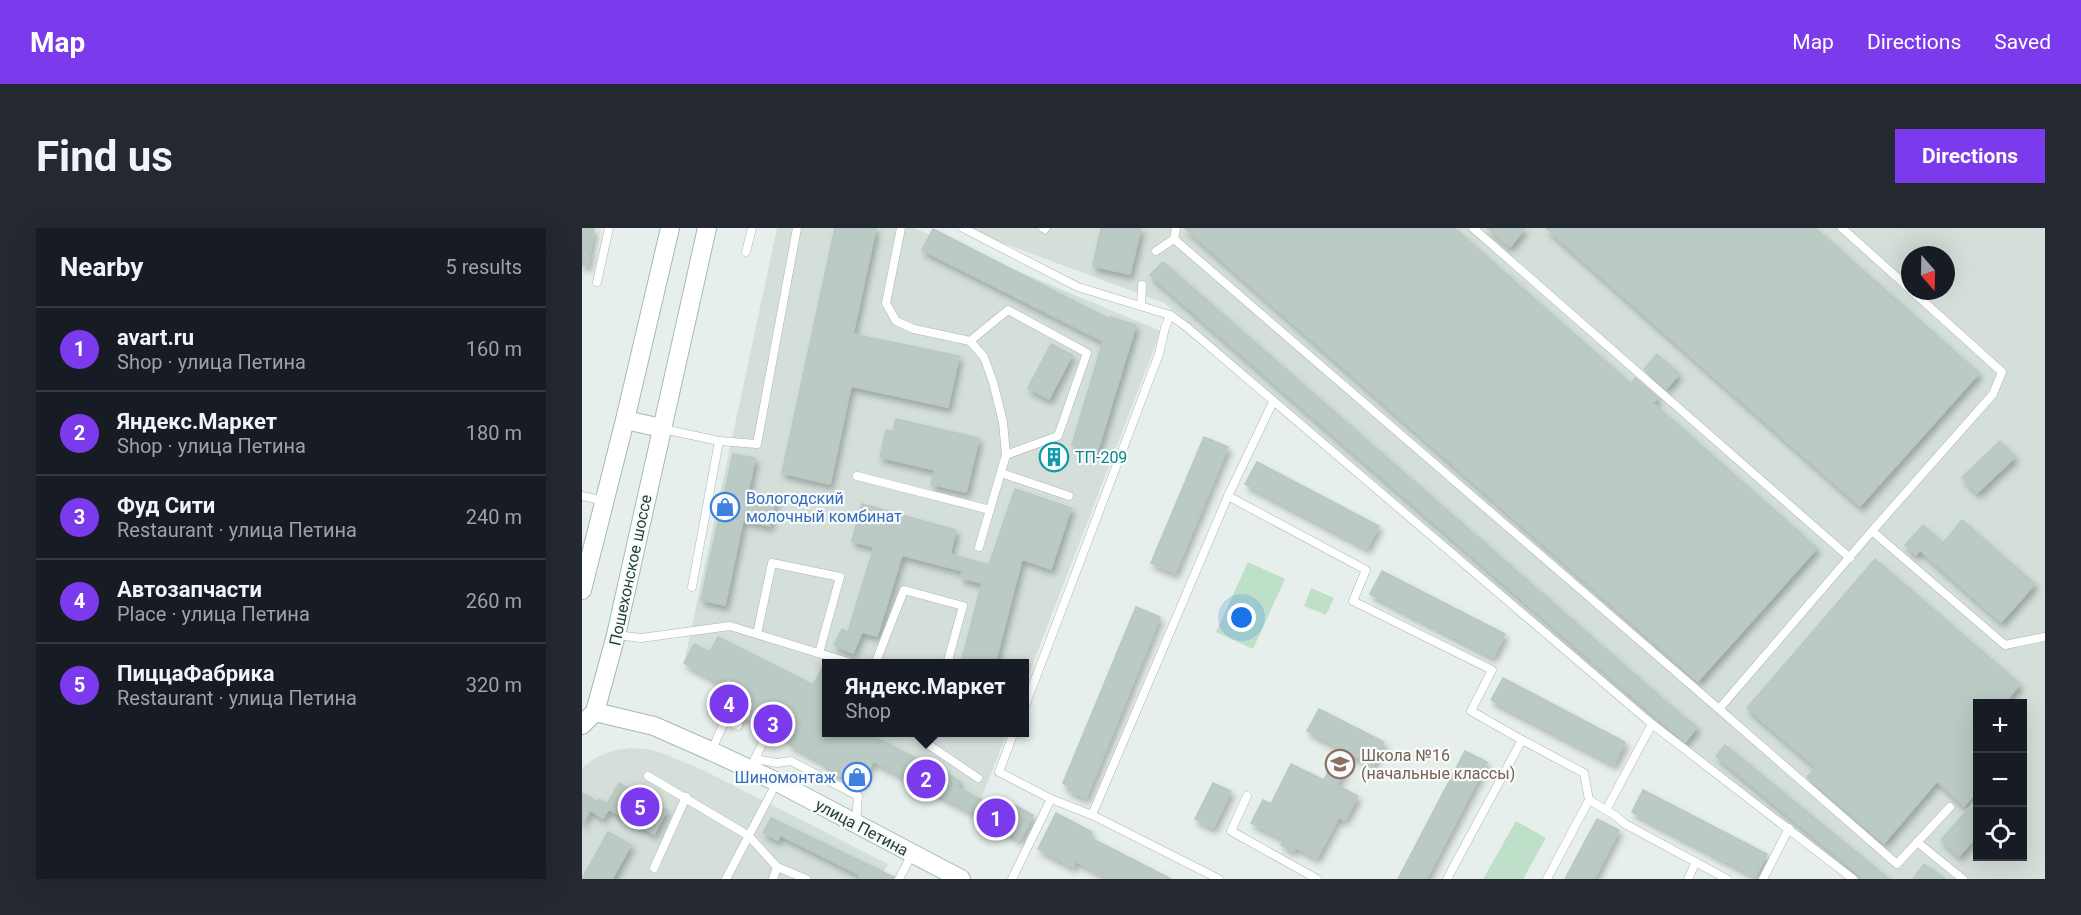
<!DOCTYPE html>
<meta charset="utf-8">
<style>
body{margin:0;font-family:Roboto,sans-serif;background:#242831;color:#f1f3f6}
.controls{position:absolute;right:18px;bottom:18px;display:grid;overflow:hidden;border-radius:0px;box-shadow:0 6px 24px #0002}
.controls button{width:54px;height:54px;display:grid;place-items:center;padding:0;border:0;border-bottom:2px solid #363941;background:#171b24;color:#f1f3f6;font:30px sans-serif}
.compass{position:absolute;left:1319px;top:18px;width:54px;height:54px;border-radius:50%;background:#171b24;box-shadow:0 6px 24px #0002;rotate:160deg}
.you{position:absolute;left:660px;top:390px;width:21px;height:21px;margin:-15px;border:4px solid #fff;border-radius:50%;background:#1a73e8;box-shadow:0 0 0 9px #1a73e833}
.badge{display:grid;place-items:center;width:39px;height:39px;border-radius:50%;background:#7c3aed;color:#fff;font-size:20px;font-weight:700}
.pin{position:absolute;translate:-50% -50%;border:3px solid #fff;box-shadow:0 2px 6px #0006}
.popup{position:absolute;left:240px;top:431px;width:207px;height:78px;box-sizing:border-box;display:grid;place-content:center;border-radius:0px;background:#171b24;filter:drop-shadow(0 2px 4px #0005);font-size:20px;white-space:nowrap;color:#9ea1a6}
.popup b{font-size:22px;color:#f1f3f6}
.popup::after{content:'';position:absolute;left:50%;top:100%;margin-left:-12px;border:12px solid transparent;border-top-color:#171b24}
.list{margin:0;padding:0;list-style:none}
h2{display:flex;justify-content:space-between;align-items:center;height:78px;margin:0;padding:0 24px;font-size:26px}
h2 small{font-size:20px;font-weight:400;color:#9ea1a6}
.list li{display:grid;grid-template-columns:39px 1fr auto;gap:18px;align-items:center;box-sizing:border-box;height:84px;padding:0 24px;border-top:2px solid #363941}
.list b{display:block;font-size:22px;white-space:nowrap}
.list p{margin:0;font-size:20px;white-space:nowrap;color:#9ea1a6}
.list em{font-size:20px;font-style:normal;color:#9ea1a6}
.icon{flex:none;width:33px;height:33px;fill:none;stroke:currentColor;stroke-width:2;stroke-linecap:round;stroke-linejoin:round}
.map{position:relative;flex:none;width:1463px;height:651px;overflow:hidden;border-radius:0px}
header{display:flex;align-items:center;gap:36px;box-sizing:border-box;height:84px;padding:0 30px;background:#7c3aed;color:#fff}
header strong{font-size:28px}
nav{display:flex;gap:33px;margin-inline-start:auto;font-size:21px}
.intro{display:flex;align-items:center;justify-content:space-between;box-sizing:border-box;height:144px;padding:0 36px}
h1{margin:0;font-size:42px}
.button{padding:15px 27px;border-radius:0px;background:#7c3aed;color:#fff;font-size:21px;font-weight:700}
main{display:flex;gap:36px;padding:0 36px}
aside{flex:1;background:#171b24;border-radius:0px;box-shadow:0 6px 24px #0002}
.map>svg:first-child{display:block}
</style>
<header>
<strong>Map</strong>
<nav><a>Map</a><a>Directions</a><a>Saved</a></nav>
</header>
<div class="intro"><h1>Find us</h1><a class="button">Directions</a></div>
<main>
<aside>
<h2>Nearby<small>5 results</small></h2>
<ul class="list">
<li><span class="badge">1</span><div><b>avart.ru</b><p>Shop · улица Петина</p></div><em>160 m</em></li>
<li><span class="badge">2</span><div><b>Яндекс.Маркет</b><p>Shop · улица Петина</p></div><em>180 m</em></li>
<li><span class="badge">3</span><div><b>Фуд Сити</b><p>Restaurant · улица Петина</p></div><em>240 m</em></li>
<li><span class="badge">4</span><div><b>Автозапчасти</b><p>Place · улица Петина</p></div><em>260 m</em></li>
<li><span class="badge">5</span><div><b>ПиццаФабрика</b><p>Restaurant · улица Петина</p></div><em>320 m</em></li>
</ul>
</aside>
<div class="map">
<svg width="1463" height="651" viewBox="0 0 1463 651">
<defs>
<filter id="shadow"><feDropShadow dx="3" dy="5" stdDeviation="3" flood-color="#0004"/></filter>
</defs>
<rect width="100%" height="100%" fill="#e6efeb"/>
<g fill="#d4dfda" fill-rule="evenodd">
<path d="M 195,0 L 332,0 L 579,103 L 443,456 L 443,436 L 245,436 L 245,504 L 425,505 L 399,571 L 392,585 L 102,435 Z"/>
<path d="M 380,0 L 1463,0 L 1463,651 L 1264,651 L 1072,498 L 582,75 ZM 1328,27 L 1364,27 L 1364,63 L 1328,63 ZM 1396,476 L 1440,476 L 1440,628 L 1396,628 Z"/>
<path d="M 48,520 L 65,521 L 80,525 L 121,542 L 306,636 L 297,651 L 0,651 L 0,540 L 13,530 L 30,523 Z"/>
</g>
<g fill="#bfe0c8">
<path d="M 666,334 L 703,351 L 671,421 L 634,404 Z"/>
<path d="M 729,360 L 752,370 L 744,387 L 722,378 Z"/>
<path d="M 934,593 L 964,610 L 941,651 L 901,651 Z"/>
</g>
<g fill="#bbcac4" stroke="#b8c9c2" stroke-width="1.5" filter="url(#shadow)">
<path d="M 0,0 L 12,0 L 6,38 L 0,37 Z"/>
<path d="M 253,0 L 294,0 L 271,106 L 377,128 L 366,179 L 269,158 L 248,256 L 200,245 Z"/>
<path d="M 519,0 L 559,0 L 548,46 L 511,38 Z"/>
<path d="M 603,0 L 872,0 L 1049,156 L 1053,150 L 1076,170 L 1071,175 L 1235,320 L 1116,453 Z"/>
<path d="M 905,0 L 943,0 L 928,19 Z"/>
<path d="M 964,0 L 1233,0 L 1397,145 L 1278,278 Z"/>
<path d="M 351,1 L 527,91 L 528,89 L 554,97 L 515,224 L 490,217 L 521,113 L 340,22 Z"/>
<path d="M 581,34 L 1090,479 L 1115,499 L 1103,514 L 568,47 Z"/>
<path d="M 469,116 L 490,127 L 467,171 L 446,160 Z"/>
<path d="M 1075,126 L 1097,146 L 1084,161 L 1062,141 Z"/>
<path d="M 314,191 L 397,210 L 384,264 L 349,256 L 353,242 L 298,229 L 304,202 L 311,204 Z"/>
<path d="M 622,209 L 646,219 L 593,345 L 569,335 Z"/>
<path d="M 1418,213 L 1433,229 L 1395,265 L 1380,249 Z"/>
<path d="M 151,226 L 173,230 L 166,264 L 194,270 L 188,298 L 161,292 L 143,377 L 119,372 Z"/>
<path d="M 675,234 L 797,298 L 785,320 L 663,256 Z"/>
<path d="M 433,261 L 489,280 L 469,341 L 440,331 L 413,435 L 379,435 L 400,355 L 379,350 L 381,343 L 320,327 L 295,408 L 280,404 L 271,425 L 252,417 L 260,401 L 266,404 L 292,319 L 270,313 L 280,276 L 374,302 L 368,326 L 407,337 Z"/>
<path d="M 1380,292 L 1453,356 L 1419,394 L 1338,322 L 1334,327 L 1323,317 L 1341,297 L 1361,315 Z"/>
<path d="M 1293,331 L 1438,456 L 1422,476 L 1395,476 L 1395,563 L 1382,578 L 1355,553 L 1302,615 L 1225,549 L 1234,539 L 1165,480 Z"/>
<path d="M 800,343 L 923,406 L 911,429 L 788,366 Z"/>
<path d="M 554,379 L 578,389 L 504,570 L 486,562 L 488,559 L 481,555 Z"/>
<path d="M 136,409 L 231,457 L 244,434 L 245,434 L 245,504 L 283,504 L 378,553 L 375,559 L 411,578 L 416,568 L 451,587 L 438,612 L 403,593 L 404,591 L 291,533 L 279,558 L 244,541 L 246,537 L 207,516 L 209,512 L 162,488 L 160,492 L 127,474 L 137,454 L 102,435 L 112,416 L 128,424 Z"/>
<path d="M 921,450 L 1043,514 L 1032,536 L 909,472 Z"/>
<path d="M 737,481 L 802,514 L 791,537 L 771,527 L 755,557 L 776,568 L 763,592 L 757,589 L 735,630 L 713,619 L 711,623 L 699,617 L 702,611 L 669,595 L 681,572 L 689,576 L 709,536 L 742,552 L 758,520 L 725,503 Z"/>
<path d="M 1143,517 L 1307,651 L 1283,651 L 1134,528 Z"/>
<path d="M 883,523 L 905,534 L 844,651 L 816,651 Z"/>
<path d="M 37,555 L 85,582 L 72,606 L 27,581 L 21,590 L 8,582 L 0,596 L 0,565 L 16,574 L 17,571 L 25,576 Z"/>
<path d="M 631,555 L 649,563 L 631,600 L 613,591 Z"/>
<path d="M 1061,562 L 1185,626 L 1173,648 L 1050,584 Z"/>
<path d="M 1395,571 L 1395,608 L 1377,628 L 1359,612 Z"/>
<path d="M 474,585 L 510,604 L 507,609 L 589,651 L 529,651 L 494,633 L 491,639 L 456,621 Z"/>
<path d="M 189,590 L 312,649 L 311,651 L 277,651 L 278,647 L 198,607 L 196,612 L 181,605 Z"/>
<path d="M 1015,591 L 1037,602 L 1012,651 L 983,651 Z"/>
<path d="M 26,604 L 49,617 L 30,651 L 0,651 Z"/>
<path d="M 1342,636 L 1363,651 L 1331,651 Z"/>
</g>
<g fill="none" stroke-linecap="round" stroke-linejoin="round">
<g stroke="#a8b8b2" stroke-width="9">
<g id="service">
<path d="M 319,0 L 304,75 L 314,93 L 332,101 L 388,113 L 402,129 L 411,154 L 421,194 L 424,227 L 397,319"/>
<path d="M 381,0 L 496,59 L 588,87"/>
<path d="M 461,0 L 463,1"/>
<path d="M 891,0 L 1268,330"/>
<path d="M 1260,0 L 1328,61"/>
<path d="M 592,11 L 1137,481"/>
<path d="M 574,23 L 592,11 L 594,0"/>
<path d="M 164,24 L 170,0"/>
<path d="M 15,54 L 27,0"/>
<path d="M 559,78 L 560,57"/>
<path d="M 388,113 L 426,82 L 505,125 L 476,208 L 424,227"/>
<path d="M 81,201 L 137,213 L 110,359"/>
<path d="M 137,213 L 175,216 L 215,0"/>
<path d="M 419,245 L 487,268"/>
<path d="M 275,248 L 408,282"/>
<path d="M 0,268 L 22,273"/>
<path d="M 646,268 L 691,174"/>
<path d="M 1290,303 L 1411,166 L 1420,144 L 1330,63"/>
<path d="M 175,406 L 190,335 L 258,349 L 237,425"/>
<path d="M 34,407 L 59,410 L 148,398 L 272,436"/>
<path d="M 293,436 L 322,362 L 381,378 L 365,436"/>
<path d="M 443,478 L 577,126 L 583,100 L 588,87 L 606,100 L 1070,496 L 1271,651"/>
<path d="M 130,485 L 143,492"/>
<path d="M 347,504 L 344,515 L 396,550"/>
<path d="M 432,504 L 417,544 L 469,571 L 510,587 L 646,268 L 784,342 L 771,373 L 910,442 L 889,483 L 940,512 L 865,651"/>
<path d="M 940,512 L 1002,545 L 1007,572 L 965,651"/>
<path d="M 130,522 L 143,492 L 156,498"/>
<path d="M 173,531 L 195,535 L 209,533 L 276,568 L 274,595"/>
<path d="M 171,535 L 183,510"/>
<path d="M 66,548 L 167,608 L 195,639 L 224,651"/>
<path d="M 665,568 L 649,603 L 735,651"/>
<path d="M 1007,572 L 1034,588 L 1043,596 L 1145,651"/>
<path d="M 1368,579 L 1315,636 L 1137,481 L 1290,303 L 1423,417 L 1463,409"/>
<path d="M 1024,582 L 1070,496"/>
<path d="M 510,587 L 637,651"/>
<path d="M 1335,614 L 1381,651"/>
<path d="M 72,640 L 104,569"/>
<path d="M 144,651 L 195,554"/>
<path d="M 191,651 L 195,639"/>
<path d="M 317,651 L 330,626"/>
<path d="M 430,651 L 469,571"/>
<path d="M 1106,651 L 1114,634"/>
<path d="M 1181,651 L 1207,600"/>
</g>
</g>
<g stroke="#a8b8b2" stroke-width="20">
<path id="tertiary" d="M 13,484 L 72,498 L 131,524 L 195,554 L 379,651"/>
</g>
<g stroke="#a4bbb3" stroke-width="20">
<g id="secondary">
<path d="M 43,192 L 80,200"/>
<path d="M 0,362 L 43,192 L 88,0"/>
<path d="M 0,497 L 13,484 L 34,407 L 125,0"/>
</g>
</g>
<use href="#service" stroke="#fff" stroke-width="8"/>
<use href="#tertiary" stroke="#fff" stroke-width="18"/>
<use href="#secondary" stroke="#fff" stroke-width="18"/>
</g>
<defs>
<g id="building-ring" transform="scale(1.5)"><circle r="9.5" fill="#f7fbf9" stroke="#0f9aa8" stroke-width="1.5"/><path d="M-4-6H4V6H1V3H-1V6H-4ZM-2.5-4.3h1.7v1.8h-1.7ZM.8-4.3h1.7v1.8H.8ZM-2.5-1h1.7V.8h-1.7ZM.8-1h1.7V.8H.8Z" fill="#0f9aa8"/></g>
<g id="shop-ring" transform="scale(1.5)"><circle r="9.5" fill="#f7fbf9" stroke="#3f7fe0" stroke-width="1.5"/><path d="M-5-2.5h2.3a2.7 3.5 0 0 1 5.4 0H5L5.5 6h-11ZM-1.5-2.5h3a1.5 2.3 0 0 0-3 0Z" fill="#3f7fe0"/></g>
<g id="school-ring" transform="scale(1.5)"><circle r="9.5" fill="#f7fbf9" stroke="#8d6e63" stroke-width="1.5"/><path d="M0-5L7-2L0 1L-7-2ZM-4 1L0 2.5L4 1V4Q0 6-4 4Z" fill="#8d6e63"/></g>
</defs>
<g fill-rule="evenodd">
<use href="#building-ring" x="472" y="229"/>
<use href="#shop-ring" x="143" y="279"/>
<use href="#school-ring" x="758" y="536"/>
<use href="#shop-ring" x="275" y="549"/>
</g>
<g text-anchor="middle" stroke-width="4.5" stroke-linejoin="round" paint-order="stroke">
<g font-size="16" fill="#0d838f" stroke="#f7fbf9" text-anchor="start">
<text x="493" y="235">ТП-209</text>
</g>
<g font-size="16" fill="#366cbe" stroke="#f7fbf9" text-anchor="start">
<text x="164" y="276">Вологодский<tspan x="164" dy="18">молочный комбинат</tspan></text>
<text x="254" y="555" text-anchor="end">Шиномонтаж</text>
</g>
<g font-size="16" fill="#24423a" stroke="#f7fbf9">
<text transform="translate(48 342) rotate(-78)" y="6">Пошехонское шоссе</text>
<text transform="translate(280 599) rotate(28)" y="6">улица Петина</text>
</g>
<g font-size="16" fill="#785e54" stroke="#f7fbf9" text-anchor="start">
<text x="779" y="533">Школа №16<tspan x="779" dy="18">(начальные классы)</tspan></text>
</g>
</g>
</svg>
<div class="controls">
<button>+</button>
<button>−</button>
<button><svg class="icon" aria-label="locate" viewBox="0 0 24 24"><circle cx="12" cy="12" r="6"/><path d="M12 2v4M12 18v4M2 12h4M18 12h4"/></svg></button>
</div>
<svg class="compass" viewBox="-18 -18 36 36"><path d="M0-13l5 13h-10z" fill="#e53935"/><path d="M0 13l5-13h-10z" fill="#9ea1a6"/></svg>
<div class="you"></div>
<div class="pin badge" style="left:414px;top:590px">1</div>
<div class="pin badge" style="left:344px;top:551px">2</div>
<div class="popup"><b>Яндекс.Маркет</b>Shop</div>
<div class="pin badge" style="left:191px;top:496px">3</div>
<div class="pin badge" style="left:147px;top:476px">4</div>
<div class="pin badge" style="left:58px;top:579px">5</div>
</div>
</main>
